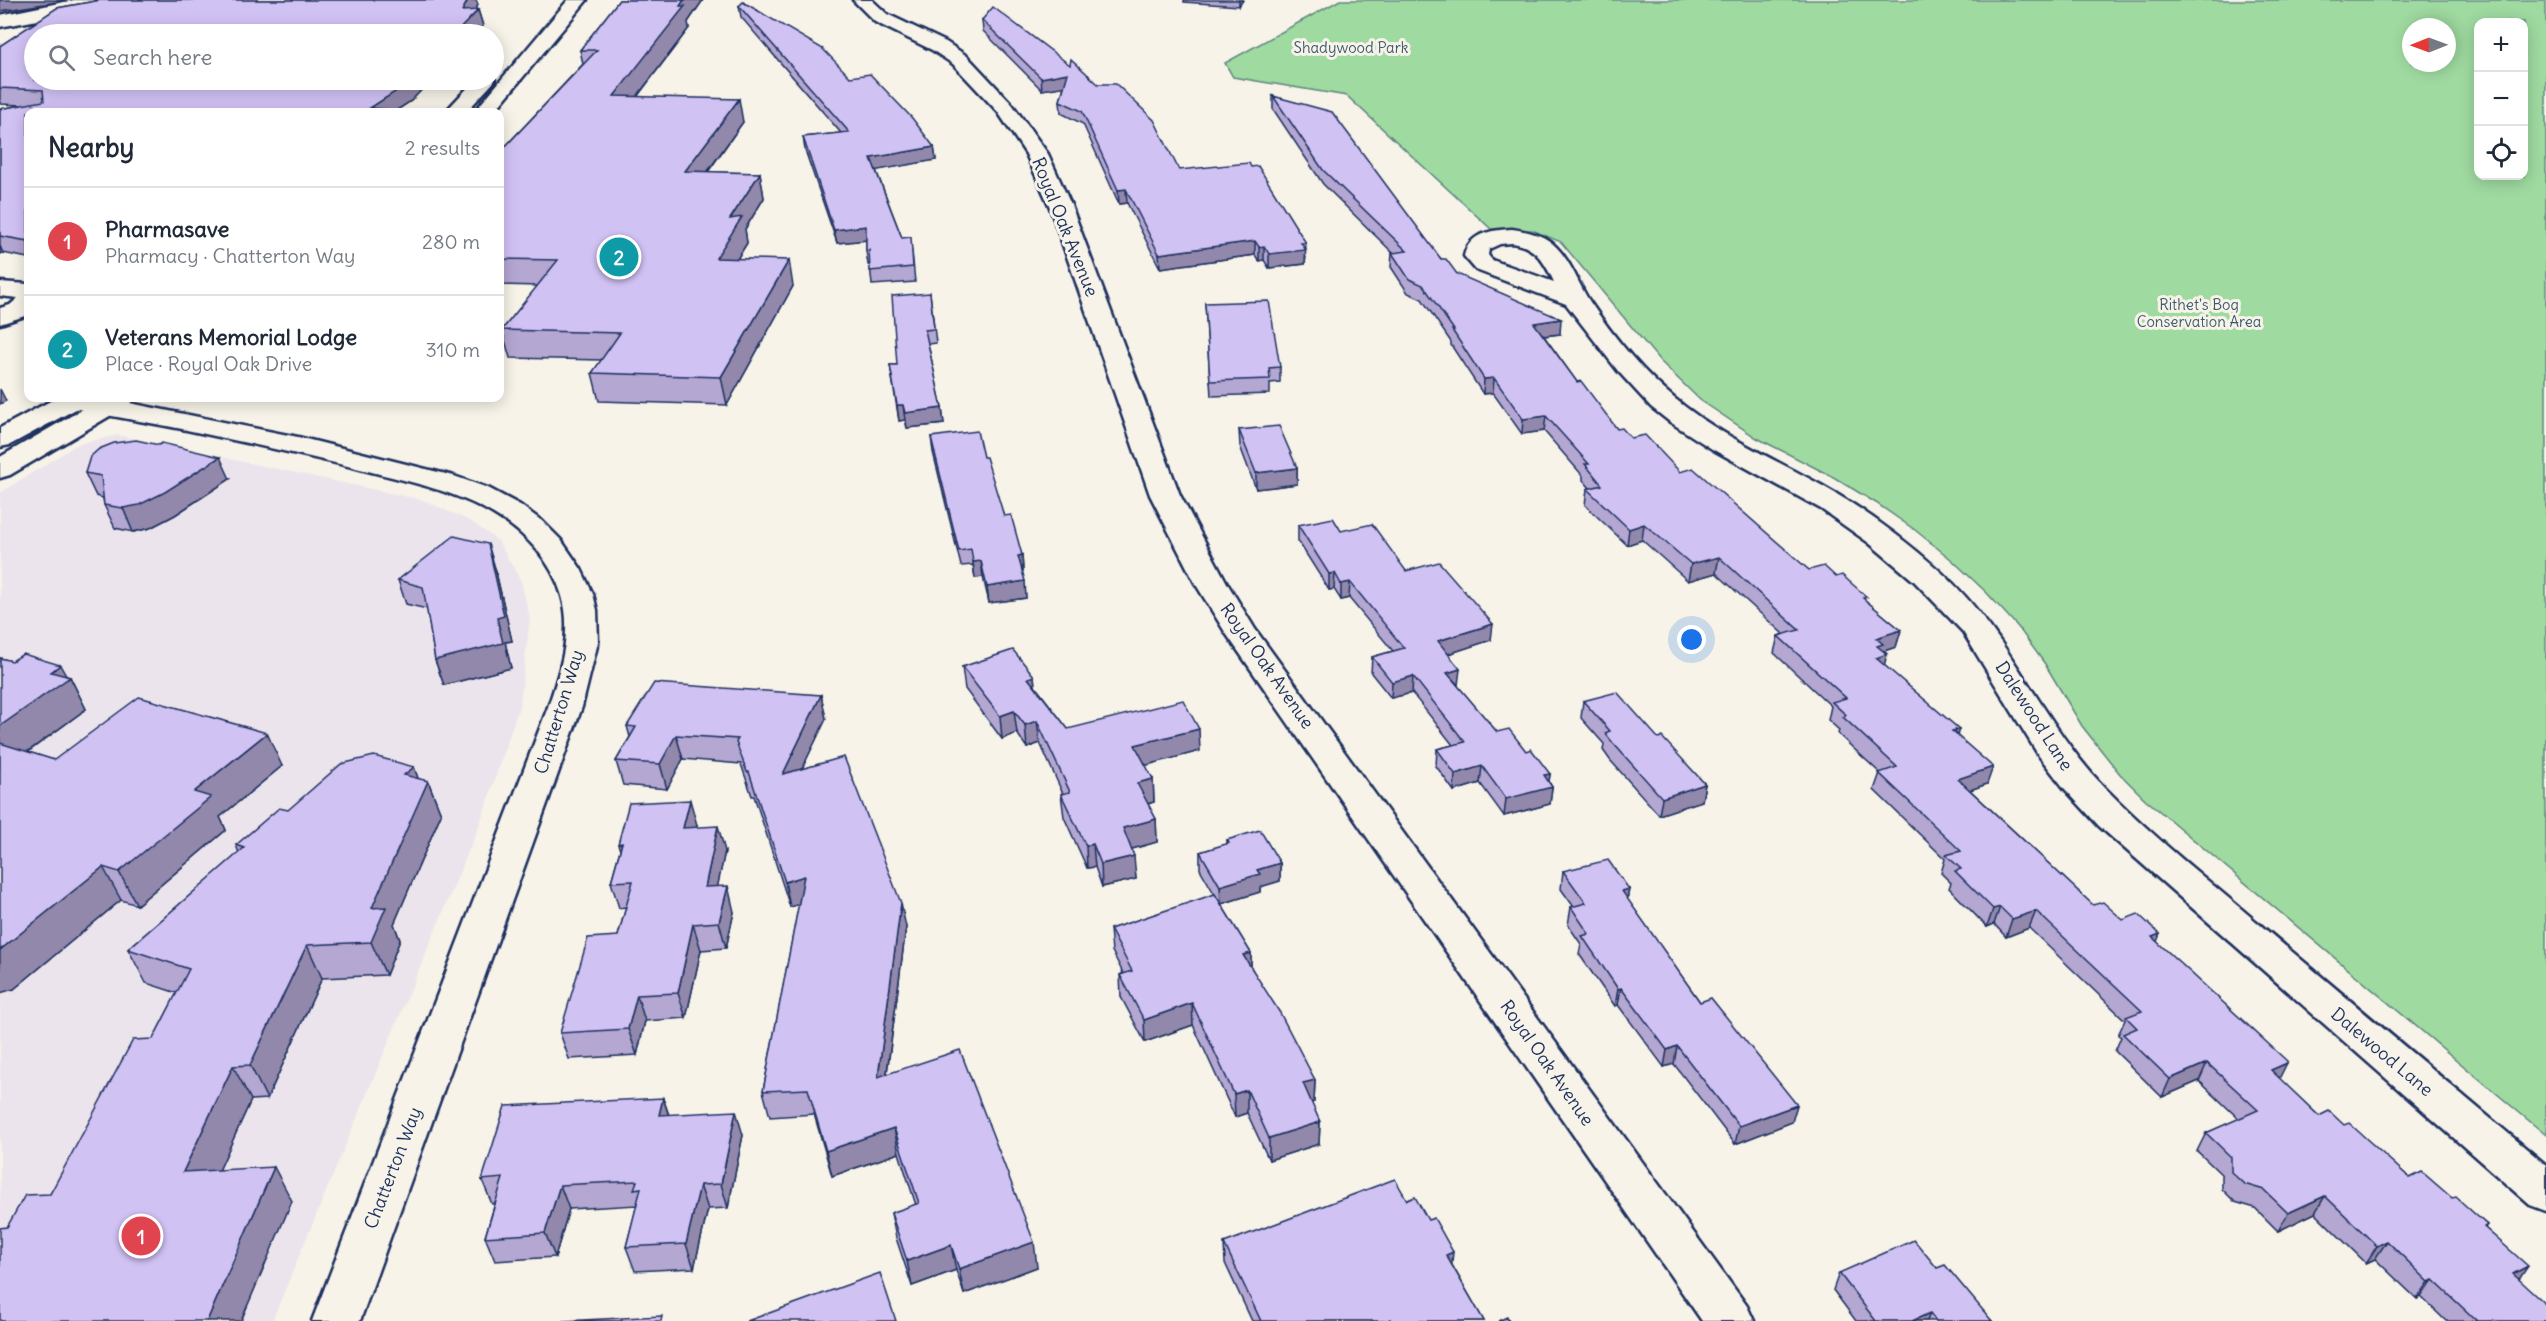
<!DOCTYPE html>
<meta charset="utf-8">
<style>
body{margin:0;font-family:Delius,sans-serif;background:#f2f2f3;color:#1f2937}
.controls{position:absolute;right:18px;top:18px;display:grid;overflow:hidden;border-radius:12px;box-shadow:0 3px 15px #0003}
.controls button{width:54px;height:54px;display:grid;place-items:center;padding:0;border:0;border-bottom:2px solid #e0e1e3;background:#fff;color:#1f2937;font:30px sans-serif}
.compass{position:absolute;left:2402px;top:18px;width:54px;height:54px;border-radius:50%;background:#fff;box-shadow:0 3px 15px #0003;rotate:269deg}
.you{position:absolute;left:1692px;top:640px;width:21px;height:21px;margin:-15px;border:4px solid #fff;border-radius:50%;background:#1a73e8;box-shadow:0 0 0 9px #1a73e833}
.badge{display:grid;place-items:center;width:39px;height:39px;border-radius:50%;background:#b45309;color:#fff;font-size:20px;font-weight:700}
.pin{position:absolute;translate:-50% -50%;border:3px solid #fff;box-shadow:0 2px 6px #0006}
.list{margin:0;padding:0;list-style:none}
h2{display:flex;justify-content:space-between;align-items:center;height:78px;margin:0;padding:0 24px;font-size:26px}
h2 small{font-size:20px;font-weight:400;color:#747a83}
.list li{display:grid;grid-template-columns:39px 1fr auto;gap:18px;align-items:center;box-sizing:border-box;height:108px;padding:0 24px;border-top:2px solid #e0e1e3}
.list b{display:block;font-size:22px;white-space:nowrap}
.list p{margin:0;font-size:20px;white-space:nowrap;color:#747a83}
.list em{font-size:20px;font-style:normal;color:#747a83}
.icon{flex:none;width:33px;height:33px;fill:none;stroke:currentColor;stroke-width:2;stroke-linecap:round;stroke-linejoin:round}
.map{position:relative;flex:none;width:2546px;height:1321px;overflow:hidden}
.search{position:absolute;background:#fff;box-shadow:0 3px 15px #0003;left:24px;top:24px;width:480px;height:66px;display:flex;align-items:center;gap:15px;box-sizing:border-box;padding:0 21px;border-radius:33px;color:#747a83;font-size:22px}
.panel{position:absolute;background:#fff;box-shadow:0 3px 15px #0003;left:24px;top:108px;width:480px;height:294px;border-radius:12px}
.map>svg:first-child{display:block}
</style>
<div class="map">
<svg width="2546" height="1321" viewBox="0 0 2546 1321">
<rect width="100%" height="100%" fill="#f7f3e8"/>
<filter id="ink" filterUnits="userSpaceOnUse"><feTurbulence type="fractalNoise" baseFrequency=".0167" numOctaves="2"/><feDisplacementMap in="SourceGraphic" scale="12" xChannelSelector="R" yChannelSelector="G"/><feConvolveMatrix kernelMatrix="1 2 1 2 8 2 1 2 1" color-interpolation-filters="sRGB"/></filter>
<g filter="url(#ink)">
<path fill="#ece4ec" d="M 118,435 L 423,500 L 472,522 L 498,541 L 521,581 L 530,619 L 520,704 L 479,826 L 272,1321 L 0,1321 L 0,493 L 78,444 Z"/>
<path fill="#9fdaa0" stroke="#5d847f" stroke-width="1.5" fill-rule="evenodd" d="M 1340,0 L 2546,0 L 2546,1135 L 2145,799 L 2120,774 L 2082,726 L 2045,664 L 2018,627 L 1986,592 L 1952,560 L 1915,530 L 1876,503 L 1835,478 L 1757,438 L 1700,400 L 1660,361 L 1561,242 L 1532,230 L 1491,229 L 1347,96 L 1233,77 L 1225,63 ZM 2478,22 L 2524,22 L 2524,176 L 2478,176 ZM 2411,27 L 2447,27 L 2447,63 L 2411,63 Z"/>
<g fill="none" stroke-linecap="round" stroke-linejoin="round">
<g stroke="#1b2f5e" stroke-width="5">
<g id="minor">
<path d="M 74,0 L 100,0 C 91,13 19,23 0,27 L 0,15 Z"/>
<path d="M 853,0 L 872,0 L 887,14 L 946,42 L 967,56 L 1012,104 L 1048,154 L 1071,205 L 1180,495 L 1227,583 L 1255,629 L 1747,1306 L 1754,1321 L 1702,1321 L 1225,632 L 1195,583 L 1150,495 L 1049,205 L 1026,154 L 998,112 L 953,64 L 932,50 L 875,22 Z"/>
<path d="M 1512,229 C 1526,231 1541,234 1552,243 C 1570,258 1578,284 1590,302 C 1613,336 1642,372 1674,398 C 1718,435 1771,457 1821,485 C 1864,509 1904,539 1941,572 C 2012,636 2042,725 2108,791 C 2155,839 2208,880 2258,923 C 2353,1004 2450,1084 2546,1165 L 2546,1211 L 2530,1205 L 2099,826 L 2064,788 L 2039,756 L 1963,632 L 1914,581 L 1869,543 L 1821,509 L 1712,449 L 1670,422 L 1651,407 L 1618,371 L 1566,304 L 1476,270 L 1464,256 C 1469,233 1491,230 1512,229 ZM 1512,243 C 1536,246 1545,263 1554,282 L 1492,260 L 1488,255 L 1489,249 L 1500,244 Z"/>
<path d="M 0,282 L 28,284 L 28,315 L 0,324 L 0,308 L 10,305 L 18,298 L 0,296 Z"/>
</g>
</g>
<g stroke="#1b2f5e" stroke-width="5">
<path id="tertiary" d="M 59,398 L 105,398 L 298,437 L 454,476 L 488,488 L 520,505 L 542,521 L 561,540 L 581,569 L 593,594 L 597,610 L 598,642 L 582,707 L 360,1321 L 312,1321 L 548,707 C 560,671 573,633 562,596 C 552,562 527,534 497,516 C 457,491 410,482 364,470 C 304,455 243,442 182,429 C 142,421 101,415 61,405 Z"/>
</g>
<g stroke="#1b2f5e" stroke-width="5">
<g id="secondary">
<path d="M 568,0 L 587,0 L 494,112 L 474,112 Z"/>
<path d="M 494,78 L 495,80 L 492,84 L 466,112 L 445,112 L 475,80 Z"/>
<path d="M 56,398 L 88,398 L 85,404 L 10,445 L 0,447 L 0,428 Z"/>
<path d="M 102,398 L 133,398 L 130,404 L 10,475 L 0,478 L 0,457 Z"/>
</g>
</g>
<use href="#minor" fill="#f7f3e8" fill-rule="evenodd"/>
<use href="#tertiary" fill="#f7f3e8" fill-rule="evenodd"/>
<use href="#secondary" fill="#f7f3e8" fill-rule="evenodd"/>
</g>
<g fill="#b4a7d2" stroke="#1b2f5e" stroke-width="1.5">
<path d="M 101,0 L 476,0 L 478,5 L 475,11 L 478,10 L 483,26 L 474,34 L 34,34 L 34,80 L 431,80 L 411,101 L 394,112 L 28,112 L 28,258 L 3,253 L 0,254 L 0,109 L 21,105 L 0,104 L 0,46 L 57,8 Z"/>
<path d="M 619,0 L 703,0 L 688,22 L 689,28 L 637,97 L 743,122 L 708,172 L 760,173 L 764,198 L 745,229 L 747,243 L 737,259 L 793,286 L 727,405 L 599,401 L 592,373 L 602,360 L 510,358 L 502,330 L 538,286 L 500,285 L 500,152 L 583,64 L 580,50 Z"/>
<path d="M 1184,0 L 1243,0 L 1239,6 L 1184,2 Z"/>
<path d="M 739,6 L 850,77 L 934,147 L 936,160 L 876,170 L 902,238 L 912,251 L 915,282 L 872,285 L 870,265 L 868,265 L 866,251 L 866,240 L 837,243 L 805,150 L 803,137 L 841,133 L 741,17 Z"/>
<path d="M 982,20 L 1179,170 L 1306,257 L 1305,264 L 1269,268 L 1264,260 L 1259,261 L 1255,255 L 1160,268 L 1127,203 L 1119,204 L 1083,124 L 1061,113 L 1060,101 L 1064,86 L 1042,90 L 983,31 Z"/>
<path d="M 1273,96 L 1457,274 L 1560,334 L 1544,336 L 1577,382 L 1617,429 L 1680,472 L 1809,570 L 1866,601 L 1901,630 L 1896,647 L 1884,651 L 1887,654 L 1884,665 L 1957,735 L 1987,784 L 1970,790 L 2093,905 L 2123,920 L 2157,942 L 2279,1079 L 2319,1116 L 2344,1125 L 2410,1178 L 2452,1198 L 2487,1225 L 2485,1228 L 2546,1321 L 2446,1321 L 2421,1297 L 2417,1299 L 2375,1259 L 2366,1263 L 2315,1213 L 2278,1231 L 2255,1208 L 2235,1202 L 2222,1189 L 2222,1175 L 2197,1151 L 2206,1133 L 2239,1119 L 2199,1081 L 2162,1097 L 2115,1051 L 2121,1037 L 2118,1035 L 2125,1020 L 2029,928 L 2006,937 L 1994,924 L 1987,927 L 1949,888 L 1951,883 L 1941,873 L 1945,859 L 1874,790 L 1880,773 L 1838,734 L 1839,730 L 1828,720 L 1831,706 L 1774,653 L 1778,636 L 1783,634 L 1716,573 L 1688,581 L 1642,540 L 1627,545 L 1585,505 L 1587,489 L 1590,488 L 1583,480 L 1583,476 L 1544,431 L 1522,434 L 1493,393 L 1483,394 L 1451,345 L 1451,342 L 1422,299 L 1408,293 L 1391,267 L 1392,253 L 1393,253 L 1323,184 L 1273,109 Z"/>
<path d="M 930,293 L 936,343 L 928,344 L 942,408 L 944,424 L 907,428 L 905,420 L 899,421 L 890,365 L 897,365 Z"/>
<path d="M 1205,303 L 1280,367 L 1280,382 L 1270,383 L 1270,394 L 1211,396 Z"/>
<path d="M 1239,430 L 1297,468 L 1297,484 L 1256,489 L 1240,446 Z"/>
<path d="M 931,437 L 983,457 L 1004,516 L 1022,555 L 1023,571 L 1022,571 L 1026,598 L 989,603 L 983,577 L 975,578 L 973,565 L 961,566 L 933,452 Z"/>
<path d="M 85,473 L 230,479 L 175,515 L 150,528 L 133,532 L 115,528 L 104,505 L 103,498 L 96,496 Z"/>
<path d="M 1298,525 L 1341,531 L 1406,571 L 1491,640 L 1448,654 L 1458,686 L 1497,732 L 1526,751 L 1550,774 L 1549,782 L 1552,787 L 1550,804 L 1504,816 L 1480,783 L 1454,791 L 1436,766 L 1437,749 L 1453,745 L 1412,693 L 1391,698 L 1371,673 L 1372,657 L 1393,651 L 1349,598 L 1341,600 L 1334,589 L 1329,590 L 1298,541 Z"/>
<path d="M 495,568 L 512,641 L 505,642 L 511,668 L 444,685 L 435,660 L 427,609 L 406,604 L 398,580 Z"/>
<path d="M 0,658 L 70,677 L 86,709 L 28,752 L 54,760 L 282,766 L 220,817 L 226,830 L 137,905 L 121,900 L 14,989 Z"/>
<path d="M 962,667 L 1034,676 L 1035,686 L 1068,729 L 1200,751 L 1145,765 L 1153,779 L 1154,802 L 1148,804 L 1156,819 L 1157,842 L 1132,849 L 1136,879 L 1102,887 L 1095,867 L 1087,868 L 1064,817 L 1061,794 L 1063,794 L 1040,743 L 1027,748 L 1017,733 L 1002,739 L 965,689 Z"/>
<path d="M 821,695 L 826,719 L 802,768 L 906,927 L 887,1074 L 1037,1267 L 964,1294 L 956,1270 L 912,1286 L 896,1238 L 891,1213 L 916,1205 L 899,1153 L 832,1176 L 814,1114 L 770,1117 L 763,1091 L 799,904 L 790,907 L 754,796 L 752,796 L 741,764 L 683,759 L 667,789 L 623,785 L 616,761 L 630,737 L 627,726 Z"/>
<path d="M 1583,701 L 1658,738 L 1705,784 L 1702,801 L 1659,815 L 1610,760 L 1603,750 L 1604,744 L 1581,718 Z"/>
<path d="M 414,767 L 418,779 L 428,781 L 441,814 L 394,924 L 400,940 L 386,975 L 322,978 L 267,1099 L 251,1100 L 219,1170 L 292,1201 L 7,1227 L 50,1194 L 153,1039 L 177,993 L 146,983 L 128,949 L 239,853 L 236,845 L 288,810 Z"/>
<path d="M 697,825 L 696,827 L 725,851 L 717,887 L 734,912 L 726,948 L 701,950 L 686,1018 L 645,1021 L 637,1055 L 569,1059 L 560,1033 L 618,936 L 626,907 L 619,908 L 611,882 L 620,850 L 618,844 Z"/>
<path d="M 1227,840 L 1280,863 L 1280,881 L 1260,887 L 1260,892 L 1221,904 L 1251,953 L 1251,967 L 1315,1080 L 1314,1102 L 1311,1103 L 1320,1122 L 1319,1144 L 1269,1160 L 1247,1113 L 1235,1117 L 1193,1025 L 1145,1042 L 1121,997 L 1120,975 L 1123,973 L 1112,951 L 1110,929 L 1215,895 L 1200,869 L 1200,852 L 1227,844 Z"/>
<path d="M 1563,871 L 1629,889 L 1627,899 L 1700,1002 L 1792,1122 L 1735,1144 L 1674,1064 L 1664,1067 L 1618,1005 L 1615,1006 L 1579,954 L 1581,944 L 1568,925 L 1571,907 L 1574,907 L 1561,889 Z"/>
<path d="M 663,1098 L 669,1115 L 743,1135 L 728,1208 L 708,1209 L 694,1268 L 635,1271 L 626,1247 L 637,1205 L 569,1209 L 555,1257 L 495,1261 L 485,1237 L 495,1203 L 492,1204 L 482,1180 Z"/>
<path d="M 1407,1200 L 1452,1265 L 1484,1321 L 1252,1321 L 1225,1263 L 1224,1243 Z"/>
<path d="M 1937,1268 L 1992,1321 L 1856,1321 L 1833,1290 L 1839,1273 Z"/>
</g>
<g fill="#9288ab" stroke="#1b2f5e" stroke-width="1.5">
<path d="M 0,0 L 70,0 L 0,11 Z"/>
<path d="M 468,0 L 476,0 L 478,5 L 470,19 L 478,10 L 483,26 L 474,34 L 455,34 L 462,11 Z"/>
<path d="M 684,0 L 703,0 L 688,22 L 689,28 L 619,120 L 614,96 Z"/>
<path d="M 1239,0 L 1243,0 L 1239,6 Z"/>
<path d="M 1068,73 L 1068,86 L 1042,90 L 1041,78 Z"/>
<path d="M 411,80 L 431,80 L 411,101 L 394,112 L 372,112 L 370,108 Z"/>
<path d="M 739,99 L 743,122 L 690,196 L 685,171 Z"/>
<path d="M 934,147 L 936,160 L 873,171 L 871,158 Z"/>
<path d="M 760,173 L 764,198 L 745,229 L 747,243 L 721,285 L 716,258 L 730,219 Z"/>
<path d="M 1126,189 L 1127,203 L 1119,204 L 1118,190 Z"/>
<path d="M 866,226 L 868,240 L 837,243 L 834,230 Z"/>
<path d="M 1255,241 L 1255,255 L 1160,268 L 1159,254 Z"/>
<path d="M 1301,243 L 1306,243 L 1305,264 L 1269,268 L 1269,254 Z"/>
<path d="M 0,246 L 3,253 L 0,254 Z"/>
<path d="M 1264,246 L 1264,260 L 1259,261 L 1259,247 Z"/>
<path d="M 789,260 L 793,286 L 727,405 L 721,377 Z"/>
<path d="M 1561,319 L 1560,334 L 1533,337 L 1534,323 Z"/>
<path d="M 1494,378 L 1493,393 L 1483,394 L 1484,379 Z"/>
<path d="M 0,389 L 6,401 L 0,404 Z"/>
<path d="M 897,405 L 903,405 L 905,420 L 899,421 Z"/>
<path d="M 942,408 L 944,424 L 907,428 L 905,413 Z"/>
<path d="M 1546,416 L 1544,431 L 1522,434 L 1523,419 Z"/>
<path d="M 220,457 L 230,479 L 175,515 L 150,528 L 133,532 L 123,508 Z"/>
<path d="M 1297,468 L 1297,484 L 1256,489 L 1256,473 Z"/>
<path d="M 1644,524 L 1642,540 L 1627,545 L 1629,529 Z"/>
<path d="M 488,544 L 495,568 L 512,641 L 505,642 L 511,668 L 444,685 L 435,660 L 497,618 Z"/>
<path d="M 1022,555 L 1023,571 L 1020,572 L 1018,556 Z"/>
<path d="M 1719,557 L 1716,573 L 1688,581 L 1691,564 Z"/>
<path d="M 981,561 L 983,577 L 975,578 L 973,562 Z"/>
<path d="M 1335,573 L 1334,589 L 1329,590 L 1329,574 Z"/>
<path d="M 1025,581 L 1026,598 L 989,603 L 987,587 Z"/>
<path d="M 1350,582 L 1349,598 L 1341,600 L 1341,584 Z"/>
<path d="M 1493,624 L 1491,640 L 1436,658 L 1438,641 Z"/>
<path d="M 1901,630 L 1896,647 L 1881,652 L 1887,654 L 1883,671 L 1872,674 L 1876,638 Z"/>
<path d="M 60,665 L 68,679 L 70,677 L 86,709 L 1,771 L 0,768 L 0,726 L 51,672 Z"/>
<path d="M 1460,669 L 1458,685 L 1447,673 Z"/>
<path d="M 1034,676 L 1036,698 L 1028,678 Z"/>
<path d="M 1413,676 L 1412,693 L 1391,698 L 1392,682 Z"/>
<path d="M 821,695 L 826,719 L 788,798 L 783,774 Z"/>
<path d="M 1014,711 L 1017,733 L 1002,739 L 1000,716 Z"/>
<path d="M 1037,721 L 1040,743 L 1027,748 L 1025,725 Z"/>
<path d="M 1199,729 L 1200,751 L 1136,768 L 1135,745 Z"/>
<path d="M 1959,729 L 1954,746 L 1952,731 Z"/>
<path d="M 267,733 L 282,766 L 220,817 L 226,830 L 137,905 L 119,872 L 194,792 Z"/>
<path d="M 676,735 L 683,759 L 667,789 L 660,764 Z"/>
<path d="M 1482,766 L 1480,783 L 1454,791 L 1455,774 Z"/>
<path d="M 414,767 L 423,792 L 428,781 L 441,814 L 394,924 L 400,940 L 386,975 L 371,942 L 372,908 L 404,775 Z"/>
<path d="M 1993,767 L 1987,784 L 1953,796 L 1958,779 Z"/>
<path d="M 1550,774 L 1548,788 L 1552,787 L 1550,804 L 1504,816 L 1506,799 L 1544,775 Z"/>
<path d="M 1153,779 L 1154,802 L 1139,806 L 1137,783 Z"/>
<path d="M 1705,784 L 1702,801 L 1659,815 L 1662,798 Z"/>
<path d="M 690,800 L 697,825 L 690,853 L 683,828 Z"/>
<path d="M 1156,819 L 1157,842 L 1125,851 L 1123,828 Z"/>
<path d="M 718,826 L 725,851 L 712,913 L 705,887 Z"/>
<path d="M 1093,844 L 1095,867 L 1087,868 L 1086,846 Z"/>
<path d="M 1134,856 L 1136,879 L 1102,887 L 1101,864 Z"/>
<path d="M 1280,863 L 1280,881 L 1260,887 L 1260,892 L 1221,904 L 1220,886 L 1257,870 Z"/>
<path d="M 103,867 L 121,900 L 14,989 L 0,993 L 0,950 Z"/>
<path d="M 804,876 L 810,901 L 790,907 L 785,882 Z"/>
<path d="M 728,886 L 734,912 L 726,948 L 719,922 Z"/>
<path d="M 1629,889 L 1626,906 L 1622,891 Z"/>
<path d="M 901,903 L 906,927 L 883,1102 L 878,1077 Z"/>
<path d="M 2000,907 L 1994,924 L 1987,927 L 1993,909 Z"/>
<path d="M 2036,911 L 2029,928 L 2006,937 L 2012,919 Z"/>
<path d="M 693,924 L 701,950 L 686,1018 L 678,993 Z"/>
<path d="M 2160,934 L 2153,952 L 2152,937 Z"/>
<path d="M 307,945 L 322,978 L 267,1099 L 250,1065 Z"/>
<path d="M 1251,953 L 1251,975 L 1243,955 Z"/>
<path d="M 1621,988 L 1618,1005 L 1615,1006 L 1618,989 Z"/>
<path d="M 637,995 L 645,1021 L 637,1055 L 628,1029 Z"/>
<path d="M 1192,1003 L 1193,1025 L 1145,1042 L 1144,1020 Z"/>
<path d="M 1677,1046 L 1674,1064 L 1664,1067 L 1667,1050 Z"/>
<path d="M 2207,1063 L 2199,1081 L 2162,1097 L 2170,1079 Z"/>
<path d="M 2287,1063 L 2278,1081 L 2271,1070 Z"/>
<path d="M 233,1066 L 251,1100 L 203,1206 L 183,1172 Z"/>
<path d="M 1315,1080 L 1314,1102 L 1302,1106 L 1303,1083 Z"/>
<path d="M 1247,1090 L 1247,1113 L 1235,1117 L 1234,1094 Z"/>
<path d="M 663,1098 L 671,1122 L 659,1115 Z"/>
<path d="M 1797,1105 L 1792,1122 L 1735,1144 L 1739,1126 Z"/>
<path d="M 736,1111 L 743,1135 L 728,1208 L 721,1184 Z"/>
<path d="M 1320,1122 L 1319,1144 L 1269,1160 L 1269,1138 Z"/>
<path d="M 894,1128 L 899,1153 L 832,1176 L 826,1151 Z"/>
<path d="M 274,1167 L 292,1201 L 241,1321 L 207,1321 Z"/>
<path d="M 560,1185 L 569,1209 L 555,1257 L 545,1233 Z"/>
<path d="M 700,1185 L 708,1209 L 694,1268 L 686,1244 Z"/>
<path d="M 2325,1196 L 2315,1213 L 2278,1231 L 2288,1213 Z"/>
<path d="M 2387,1241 L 2375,1259 L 2366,1263 L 2377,1246 Z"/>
<path d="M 1034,1242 L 1037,1267 L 964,1294 L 959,1269 Z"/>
<path d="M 951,1245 L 956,1270 L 912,1286 L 907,1261 Z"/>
<path d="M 1453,1252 L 1451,1272 L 1446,1255 Z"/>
<path d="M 2528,1266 L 2516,1284 L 2513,1274 Z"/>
<path d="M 2433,1280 L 2421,1297 L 2417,1299 L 2429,1282 Z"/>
<path d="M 1930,1313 L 1927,1321 L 1912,1321 Z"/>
</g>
<g fill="#d1c2f4" stroke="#1b2f5e" stroke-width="1.5">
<path d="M 101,0 L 468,0 L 462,11 L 478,10 L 455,34 L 34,34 L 34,80 L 411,80 L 406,85 L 370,108 L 384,109 L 379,112 L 28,112 L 28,241 L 0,236 L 0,109 L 44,101 L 43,90 L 0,88 L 0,46 L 57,8 Z"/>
<path d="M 619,0 L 684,0 L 680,6 L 685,6 L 614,96 L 739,99 L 685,171 L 760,173 L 730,219 L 742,217 L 716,258 L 789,260 L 721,377 L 592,373 L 620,333 L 502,330 L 558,260 L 500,259 L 500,249 L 503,245 L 500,243 L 500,152 L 597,50 L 580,50 Z"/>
<path d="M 743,2 L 823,49 L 850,77 L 870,74 L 912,118 L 934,147 L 871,158 L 902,238 L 911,237 L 913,267 L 870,271 L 869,250 L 866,251 L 866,226 L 834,230 L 803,137 L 849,132 L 739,6 Z"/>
<path d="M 993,7 L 1070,65 L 1071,59 L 1098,84 L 1116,84 L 1154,120 L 1179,170 L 1249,163 L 1251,167 L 1258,166 L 1306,243 L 1301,243 L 1306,250 L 1269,254 L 1264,246 L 1259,247 L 1255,241 L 1159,254 L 1126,189 L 1118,190 L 1082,111 L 1060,101 L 1068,73 L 1041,78 L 982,20 Z"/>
<path d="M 1273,96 L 1332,112 L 1441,259 L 1446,259 L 1457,274 L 1561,319 L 1534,323 L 1577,382 L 1581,381 L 1617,429 L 1622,428 L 1631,438 L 1645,435 L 1680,472 L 1693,468 L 1809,570 L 1824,566 L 1836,577 L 1842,575 L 1867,597 L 1863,598 L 1901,630 L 1876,638 L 1883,644 L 1877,646 L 1887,654 L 1876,658 L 1959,729 L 1952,731 L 1993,767 L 1958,779 L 2093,905 L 2103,902 L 2123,920 L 2138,914 L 2160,934 L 2152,937 L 2287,1061 L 2287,1063 L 2271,1070 L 2319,1116 L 2329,1111 L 2344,1125 L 2349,1123 L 2410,1178 L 2422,1172 L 2452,1198 L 2456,1197 L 2487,1225 L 2484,1227 L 2528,1266 L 2513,1274 L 2546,1304 L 2546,1321 L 2477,1321 L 2433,1280 L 2429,1282 L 2387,1241 L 2377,1246 L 2325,1196 L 2288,1213 L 2264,1190 L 2244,1184 L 2231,1172 L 2231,1157 L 2206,1133 L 2258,1110 L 2207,1063 L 2170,1079 L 2123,1034 L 2137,1028 L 2126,1017 L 2142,1011 L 2036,911 L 2012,919 L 2000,907 L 1993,909 L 1955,871 L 1961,869 L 1946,855 L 1961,851 L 1879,773 L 1897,767 L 1843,717 L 1846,715 L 1832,702 L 1846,698 L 1778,636 L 1799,630 L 1719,557 L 1691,564 L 1644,524 L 1629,529 L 1587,489 L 1602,485 L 1585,464 L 1589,464 L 1546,416 L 1523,419 L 1494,378 L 1484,379 L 1452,330 L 1454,330 L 1423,285 L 1409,279 L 1392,253 L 1407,251 L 1323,170 Z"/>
<path d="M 930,293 L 934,329 L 925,330 L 942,408 L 905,413 L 903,405 L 897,405 L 890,365 L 897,365 L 892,296 Z"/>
<path d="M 1269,301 L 1280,367 L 1269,368 L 1270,379 L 1210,381 L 1205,303 Z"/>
<path d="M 1279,426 L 1297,468 L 1256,473 L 1239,430 Z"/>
<path d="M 977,431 L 983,457 L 986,457 L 1004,516 L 1011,515 L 1022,555 L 1018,556 L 1025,581 L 987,587 L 981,561 L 973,562 L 971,549 L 959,551 L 931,437 Z"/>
<path d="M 136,440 L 159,445 L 162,443 L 220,457 L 165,492 L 139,505 L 123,508 L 104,505 L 101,476 L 85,473 L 90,457 L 99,449 L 114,443 Z"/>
<path d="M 1333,518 L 1341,531 L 1372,524 L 1406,571 L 1439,562 L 1493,624 L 1438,641 L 1460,669 L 1447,673 L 1497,732 L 1509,729 L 1526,751 L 1531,749 L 1550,774 L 1544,775 L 1552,787 L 1506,799 L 1482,766 L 1455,774 L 1437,749 L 1465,742 L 1413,676 L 1392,682 L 1372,657 L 1404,648 L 1350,582 L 1341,584 L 1335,573 L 1329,574 L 1298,525 Z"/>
<path d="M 454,536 L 488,544 L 504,616 L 497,618 L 503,643 L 435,660 L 423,587 L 398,580 Z"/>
<path d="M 1013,650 L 1034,676 L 1028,678 L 1068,729 L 1183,700 L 1199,729 L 1135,745 L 1153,779 L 1137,783 L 1156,819 L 1123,828 L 1134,856 L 1101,864 L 1093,844 L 1086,846 L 1061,794 L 1070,792 L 1037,721 L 1025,725 L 1014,711 L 1000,716 L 962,667 Z"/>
<path d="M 23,654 L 60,665 L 51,672 L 70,677 L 0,726 L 0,658 L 12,661 Z"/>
<path d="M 654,683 L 821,695 L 783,774 L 844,757 L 901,903 L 878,1077 L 960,1050 L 1034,1242 L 959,1269 L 951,1245 L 907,1261 L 891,1213 L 919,1203 L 894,1128 L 826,1151 L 808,1089 L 763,1091 L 804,876 L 785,882 L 749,772 L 747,772 L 736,742 L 738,739 L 676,735 L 660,764 L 616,761 L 636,727 L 627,726 Z"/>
<path d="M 1617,692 L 1658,738 L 1662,737 L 1705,784 L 1662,798 L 1613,743 L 1605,733 L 1610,731 L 1583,701 Z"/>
<path d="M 139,697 L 267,733 L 194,792 L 211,797 L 119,872 L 103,867 L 0,950 L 0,743 L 54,760 Z"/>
<path d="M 374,756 L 414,767 L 404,775 L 428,781 L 372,908 L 386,907 L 371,942 L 307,945 L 250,1065 L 233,1066 L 183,1172 L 274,1167 L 207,1321 L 0,1321 L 0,1228 L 7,1227 L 25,1195 L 50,1194 L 133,1040 L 153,1039 L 189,969 L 128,949 L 244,848 L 236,845 L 279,808 L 288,810 L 341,764 Z"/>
<path d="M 690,800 L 683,828 L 718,826 L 705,887 L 728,886 L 719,922 L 693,924 L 678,993 L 637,995 L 628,1029 L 560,1033 L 588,938 L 618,936 L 633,881 L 611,882 L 622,843 L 618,844 L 629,803 Z"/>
<path d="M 1260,830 L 1280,863 L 1257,870 L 1260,874 L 1220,886 L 1200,852 L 1229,843 L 1227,840 Z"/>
<path d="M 1608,860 L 1629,889 L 1622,891 L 1700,1002 L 1711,998 L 1797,1105 L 1739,1126 L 1677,1046 L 1667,1050 L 1621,988 L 1618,989 L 1582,936 L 1589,934 L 1571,907 L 1586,903 L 1563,871 Z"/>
<path d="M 1215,894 L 1251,953 L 1243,955 L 1280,1013 L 1315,1080 L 1303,1083 L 1320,1122 L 1269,1138 L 1247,1090 L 1234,1094 L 1192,1003 L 1144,1020 L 1120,975 L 1132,971 L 1110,929 Z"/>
<path d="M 663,1098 L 659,1115 L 736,1111 L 721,1184 L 700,1185 L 686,1244 L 626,1247 L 641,1188 L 634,1189 L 637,1181 L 560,1185 L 545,1233 L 485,1237 L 503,1178 L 482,1180 L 505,1106 Z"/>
<path d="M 1395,1179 L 1407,1200 L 1415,1197 L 1428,1220 L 1434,1218 L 1453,1252 L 1446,1255 L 1484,1321 L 1391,1321 L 1390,1319 L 1386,1321 L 1261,1321 L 1224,1243 Z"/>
<path d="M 1914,1240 L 1937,1268 L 1945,1265 L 1992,1321 L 1936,1321 L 1930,1313 L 1912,1321 L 1876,1321 L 1839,1273 Z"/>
<path d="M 880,1273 L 896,1321 L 747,1321 Z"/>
<path d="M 662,1316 L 661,1321 L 562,1321 Z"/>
<path d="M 1507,1317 L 1509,1321 L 1498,1321 Z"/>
</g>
</g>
<g text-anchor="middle" stroke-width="6" stroke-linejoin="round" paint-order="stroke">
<g font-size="15" fill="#3c5a6e" stroke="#f7f3e8">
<text x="1351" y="53">Shadywood Park</text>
<text x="2199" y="310">Rithet's Bog<tspan x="2199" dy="17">Conservation Area</tspan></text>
</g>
<g font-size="18" fill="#1b2f5e" stroke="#f7f3e8">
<text transform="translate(1065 227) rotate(68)" y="6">Royal Oak Avenue</text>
<text transform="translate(1267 666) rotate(55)" y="6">Royal Oak Avenue</text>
<text transform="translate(559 712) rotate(-73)" y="6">Chatterton Way</text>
<text transform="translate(2034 716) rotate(57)" y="6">Dalewood Lane</text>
<text transform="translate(2382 1052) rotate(40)" y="6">Dalewood Lane</text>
<text transform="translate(1547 1063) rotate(55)" y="6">Royal Oak Avenue</text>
<text transform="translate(393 1168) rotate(-69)" y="6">Chatterton Way</text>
</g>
</g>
</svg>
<div class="controls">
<button>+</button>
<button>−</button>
<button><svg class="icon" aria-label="locate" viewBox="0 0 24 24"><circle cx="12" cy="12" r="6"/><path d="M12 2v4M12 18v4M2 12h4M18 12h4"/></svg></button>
</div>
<svg class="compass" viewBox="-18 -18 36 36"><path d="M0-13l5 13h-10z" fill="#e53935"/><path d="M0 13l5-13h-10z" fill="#747a83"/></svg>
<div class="you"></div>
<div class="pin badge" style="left:141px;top:1236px;background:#e0444e">1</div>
<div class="pin badge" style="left:619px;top:257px;background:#0f9aa8">2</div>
<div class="search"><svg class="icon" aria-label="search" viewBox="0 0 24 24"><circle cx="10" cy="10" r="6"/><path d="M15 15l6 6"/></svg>Search here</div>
<section class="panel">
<h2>Nearby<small>2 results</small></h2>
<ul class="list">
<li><span class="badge" style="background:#e0444e">1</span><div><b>Pharmasave</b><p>Pharmacy · Chatterton Way</p></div><em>280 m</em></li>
<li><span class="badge" style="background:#0f9aa8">2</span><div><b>Veterans Memorial Lodge</b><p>Place · Royal Oak Drive</p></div><em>310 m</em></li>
</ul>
</section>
</div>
